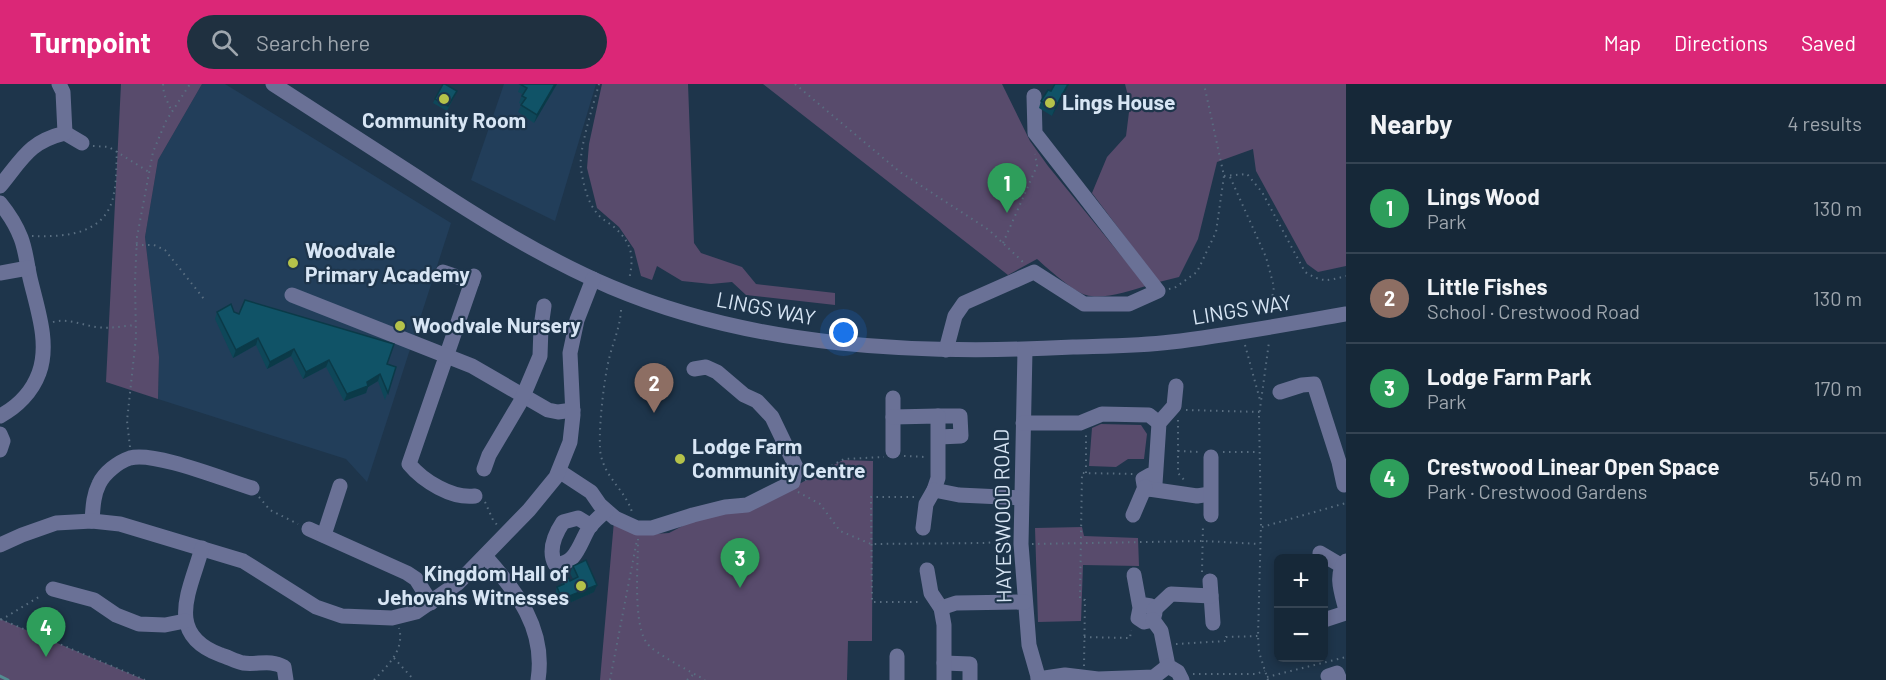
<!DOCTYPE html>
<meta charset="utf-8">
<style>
body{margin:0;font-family:Barlow,sans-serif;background:#1f3040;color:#f1f3f6}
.controls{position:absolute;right:18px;bottom:18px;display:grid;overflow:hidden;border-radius:9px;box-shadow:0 3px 9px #0003}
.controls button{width:54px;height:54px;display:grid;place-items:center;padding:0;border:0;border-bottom:2px solid #354453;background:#162838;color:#f1f3f6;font:30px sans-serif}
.you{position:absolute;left:844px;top:249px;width:21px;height:21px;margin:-15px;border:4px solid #fff;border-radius:50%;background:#1a73e8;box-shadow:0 0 0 9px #1a73e833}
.badge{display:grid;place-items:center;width:39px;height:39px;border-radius:50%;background:#db2777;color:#fff;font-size:20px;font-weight:700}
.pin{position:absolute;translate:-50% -50px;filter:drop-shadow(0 2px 3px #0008)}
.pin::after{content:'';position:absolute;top:32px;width:21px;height:18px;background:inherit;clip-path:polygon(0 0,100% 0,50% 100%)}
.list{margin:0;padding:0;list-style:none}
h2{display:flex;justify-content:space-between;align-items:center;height:78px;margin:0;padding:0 24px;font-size:26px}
h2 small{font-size:20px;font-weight:400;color:#9ea6ae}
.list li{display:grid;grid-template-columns:39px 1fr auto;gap:18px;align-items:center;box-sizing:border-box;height:90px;padding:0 24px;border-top:2px solid #354453}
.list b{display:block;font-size:22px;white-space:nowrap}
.list p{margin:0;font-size:20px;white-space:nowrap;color:#9ea6ae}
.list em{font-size:20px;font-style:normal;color:#9ea6ae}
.icon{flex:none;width:33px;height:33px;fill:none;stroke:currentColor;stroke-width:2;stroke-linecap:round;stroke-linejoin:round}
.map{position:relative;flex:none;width:1346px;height:596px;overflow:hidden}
header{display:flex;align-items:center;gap:36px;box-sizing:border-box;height:84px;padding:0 30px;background:#db2777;color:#fff}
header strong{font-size:28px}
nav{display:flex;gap:33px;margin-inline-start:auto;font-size:21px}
.search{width:420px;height:54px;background:#1f3040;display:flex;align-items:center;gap:15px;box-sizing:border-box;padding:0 21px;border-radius:33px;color:#9ea6ae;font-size:22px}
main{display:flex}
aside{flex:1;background:#162838}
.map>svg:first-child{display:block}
</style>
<header>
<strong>Turnpoint</strong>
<div class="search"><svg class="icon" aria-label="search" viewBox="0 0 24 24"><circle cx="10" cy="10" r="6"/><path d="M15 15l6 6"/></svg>Search here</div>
<nav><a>Map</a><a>Directions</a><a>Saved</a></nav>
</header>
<main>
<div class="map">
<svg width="1346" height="596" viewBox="0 0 1346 596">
<rect width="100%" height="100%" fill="#1e354b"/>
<g fill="#223e5a">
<path d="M 202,0 L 225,0 L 451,139 L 367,398 L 346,375 L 158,315 L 159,273 L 145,153 L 158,76 Z"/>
<path d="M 504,0 L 596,0 L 555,137 L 471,96 Z"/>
</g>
<g fill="#584b6c">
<path d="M 121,0 L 202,0 L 158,76 L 145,153 L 159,273 L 158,315 L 106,298 Z"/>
<path d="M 602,0 L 688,0 L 694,159 L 701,169 L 742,183 L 756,200 L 835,209 L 835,221 L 746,211 L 732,198 L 711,200 L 682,197 L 657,182 L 652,196 L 641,192 L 634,165 L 619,143 L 597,124 L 587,84 L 589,60 Z"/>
<path d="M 763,0 L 1002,0 L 1030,57 L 1048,82 L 1146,202 C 1130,207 1102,216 1086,211 C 1074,208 1047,184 1037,175 L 1008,191 Z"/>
<path d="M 1125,0 L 1346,0 L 1346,182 L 1318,188 L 1307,180 L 1256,87 L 1253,65 L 1217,78 L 1198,155 L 1179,193 L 1159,198 L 1092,109 L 1107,73 L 1126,52 L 1130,20 Z"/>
<path d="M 1101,340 L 1141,341 L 1147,350 L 1144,375 L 1128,375 L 1116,383 L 1089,382 L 1092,344 Z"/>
<path d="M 843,376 L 873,377 L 872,557 L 848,557 L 847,596 L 600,596 L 614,437 L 638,451 L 669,449 L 690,438 L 790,405 Z"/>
<path d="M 1082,443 L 1084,452 L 1138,454 L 1139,482 L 1083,481 L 1081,537 L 1038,538 L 1035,444 Z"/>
<path d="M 0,535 L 145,596 L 0,596 Z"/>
</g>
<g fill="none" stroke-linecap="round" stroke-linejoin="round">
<path stroke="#538c91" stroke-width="3" d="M 0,592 L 8,596"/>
<g stroke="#596e81" stroke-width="2" stroke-dasharray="1.5 4.5" stroke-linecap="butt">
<path d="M 163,0 L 164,10 L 172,28"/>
<path d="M 599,0 C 594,19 578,67 581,85 C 583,98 587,117 596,128 C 600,134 608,138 614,143 C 633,160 634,173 629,196"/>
<path d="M 795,0 L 900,88 L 989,146 L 1023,178"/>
<path d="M 93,62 L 109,63 L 149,88"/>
<path d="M 1224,92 L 1247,90 L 1262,108 L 1305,188 C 1323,199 1327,197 1346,192"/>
<path d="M 1230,93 L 1266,173 L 1274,203 L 1269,231"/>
<path d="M 32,152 C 66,153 107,151 114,109 C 117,96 116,81 117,67"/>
<path d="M 1003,159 L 1037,82 L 1035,70"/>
<path d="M 136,161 L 154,161 L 165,166 L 204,215"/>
<path d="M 1169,205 L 1176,203 L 1197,188 L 1216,148 L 1224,92 L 1204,0"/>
<path d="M 621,226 C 620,244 613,258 609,275 C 604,294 597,354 601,372 C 607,396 625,406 632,428"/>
<path d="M 53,238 C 68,234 82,241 96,243 C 110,245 123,242 136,241"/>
<path d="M 1245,261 L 1260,316"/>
<path d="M 1186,326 L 1260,328"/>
<path d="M 1178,336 L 1178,389 L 1185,397"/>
<path d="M 130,363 L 127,337 L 136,253 L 135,197 L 137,153 L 153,68 L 166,37 L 190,0"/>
<path d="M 1178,367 L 1199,368"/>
<path d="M 1223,368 L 1259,368"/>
<path d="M 904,372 L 926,373"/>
<path d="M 1086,389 L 1086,351"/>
<path d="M 805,396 L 844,375 L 884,373"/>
<path d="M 798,408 L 820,420 L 840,447 L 871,460 L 986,459 L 1010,456"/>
<path d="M 259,413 L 270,426 L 298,440"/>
<path d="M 914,413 L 871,413 L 872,518 L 921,518"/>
<path d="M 485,418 L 493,436 L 498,442"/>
<path d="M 1262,443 L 1346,419"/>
<path d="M 638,455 C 638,481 633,537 646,558 C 653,569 692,588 705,596"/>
<path d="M 1032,460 L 1203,457 L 1260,460"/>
<path d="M 1202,488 L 1203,440"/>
<path d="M 0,535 L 145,596"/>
<path d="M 1,536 L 42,511"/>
<path d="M 1084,553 L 1130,554 L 1131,546"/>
<path d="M 1176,560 L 1226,557 L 1226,553 L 1258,552"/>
<path d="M 394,574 L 414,596"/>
<path d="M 1084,582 L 1085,516 L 1080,515 L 1082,389 L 1134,390"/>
<path d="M 1193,590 L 1255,590 L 1265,587"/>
<path d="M 1267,593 L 1346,573"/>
<path d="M 374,596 C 388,581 405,566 399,544"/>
<path d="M 610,596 L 637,456"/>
<path d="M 687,596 L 694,590"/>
<path d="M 1268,596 L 1259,568 L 1258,552 L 1261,440 L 1259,332 L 1269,258"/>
</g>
<g stroke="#6a7196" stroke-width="15">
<path d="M 273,0 C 321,31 369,62 417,93 C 479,134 543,174 611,203 C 755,264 919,271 1073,263 C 1106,262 1139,262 1171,258 C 1229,251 1288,240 1346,230"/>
<path d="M 65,49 L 82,59"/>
<path d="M 0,102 C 23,74 29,58 65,49 L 63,8 L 59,0"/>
<path d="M 0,119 C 9,130 16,141 21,154 C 26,167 27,181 30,194 C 37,224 50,259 39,289 C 32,308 17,323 0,332"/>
<path d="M 443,188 L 472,198"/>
<path d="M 0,189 L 28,184"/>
<path d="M 474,192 L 409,380 C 423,397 452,415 475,412"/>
<path d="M 292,211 L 472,282 L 548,326 L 558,328 L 573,326"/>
<path d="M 946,266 L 955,232 L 964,219 L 1034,188 L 1084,220 L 1129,220 L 1158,207 L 1035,49 L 1034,12"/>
<path d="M 1025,266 L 1021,460 L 1029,561 L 1039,596"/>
<path d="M 1280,308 L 1302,301 L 1314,300 L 1339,378 L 1344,401"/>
<path d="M 893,314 L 893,367"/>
<path d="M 938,332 L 960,332 L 961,352 L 939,353"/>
<path d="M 893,333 L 938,332 L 938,394 L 934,406 L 959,411 L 1021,414"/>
<path d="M 1023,339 L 1080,339 L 1102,330 L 1149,331 L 1159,339"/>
<path d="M 0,350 L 3,357 L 0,366"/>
<path d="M 484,385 L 489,371 L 521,317 L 540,272 L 541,243 L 544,222"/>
<path d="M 559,387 L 591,408 L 600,421 L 615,434 L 637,444 L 652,444 L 693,431 L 725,423 L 747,421 L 793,398 L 796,383 L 772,333 L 757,317 L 744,311 L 717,288 L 706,283 L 694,285"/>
<path d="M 1154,394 L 1150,391 L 1143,395 L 1144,401 L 1149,405 L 1155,400 L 1159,339 L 1174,322 L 1176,302"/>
<path d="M 1149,405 L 1197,412 L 1210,410"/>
<path d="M 1133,431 L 1145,403"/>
<path d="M 1211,431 L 1211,373"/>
<path d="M 92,437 C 93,424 93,412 99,400 C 104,389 118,378 130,374 C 154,367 225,396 252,404"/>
<path d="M 591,442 L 578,434 L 563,438 C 555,450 548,466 555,480 C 576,482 580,458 589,444 C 594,437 600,432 606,427"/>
<path d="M 923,444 L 926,420 L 934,406"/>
<path d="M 309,445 L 407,489 L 416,495 L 431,519"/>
<path d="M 324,451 L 340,402"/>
<path d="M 0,461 L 22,451 L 56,439 L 92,437 L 120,440 L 243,477 L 316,523 L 342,532 L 392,534 L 416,528 L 458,499 L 529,426 L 556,393 L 570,358 L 573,331 L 570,269 L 577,236 L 593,195"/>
<path d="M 202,464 C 190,507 164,550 221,571 C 228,573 235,577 243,579 C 258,581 270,575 284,583 L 286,596"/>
<path d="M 1320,469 L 1342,482"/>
<path d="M 485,472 C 517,508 546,545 538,596"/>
<path d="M 1346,477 C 1334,490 1342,510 1346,526"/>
<path d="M 927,486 L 931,509 L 941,524"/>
<path d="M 1134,491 L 1140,524 L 1138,534 L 1144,538 L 1153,536 L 1155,529 L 1151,522 L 1145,521 L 1140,524"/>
<path d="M 1210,497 L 1213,539"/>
<path d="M 53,505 L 94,516 L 116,531 L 139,540 L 165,541 L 185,537"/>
<path d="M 1154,526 L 1171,510 L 1211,512"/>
<path d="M 1153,536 L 1161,547 L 1168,582 L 1178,588 L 1182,596"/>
<path d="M 1324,536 L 1346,529"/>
<path d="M 944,579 L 970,580 L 970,596"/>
<path d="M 1328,592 L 1337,589 L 1340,596"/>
<path d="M 1038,595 L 1065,591 L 1098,595 L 1154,593 L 1168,582"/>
<path d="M 897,596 L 897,572"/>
<path d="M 944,596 L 944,541 L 941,524 L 956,519 L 1025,518"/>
</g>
</g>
<g fill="#0e4759">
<path d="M 521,0 L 557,0 L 534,39 L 518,28 L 522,20 L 519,19 L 522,10 L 518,8 Z"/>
<path d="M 1055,0 L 1069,0 L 1052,32 L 1039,24 L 1041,17 L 1051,7 Z"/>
<path d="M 457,7 L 447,27 L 433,19 L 435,15 Z"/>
<path d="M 217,228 L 234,228 L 396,283 L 385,316 L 378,297 L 368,303 L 366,309 L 344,317 L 326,283 L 303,295 L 291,272 L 267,285 L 256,261 L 233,274 L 215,235 Z"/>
<path d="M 573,482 L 594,508 L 560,523 L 555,510 L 557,503 L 561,501 L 563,496 L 570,497 L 573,495 L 570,489 Z"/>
</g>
<g fill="#0b3a48">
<path d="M 555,0 L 557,0 L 534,39 L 537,31 Z"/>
<path d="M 1068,0 L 1069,0 L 1052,32 L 1055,24 Z"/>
<path d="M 258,254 L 256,261 L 233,274 L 236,266 Z"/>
<path d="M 294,265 L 291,272 L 267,285 L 270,278 Z"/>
<path d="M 329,276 L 326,283 L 303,295 L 306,288 Z"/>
<path d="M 380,290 L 378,297 L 368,303 L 366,309 L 344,317 L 347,310 Z"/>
<path d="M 597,501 L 594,508 L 560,523 L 562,515 Z"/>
</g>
<g fill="#105367" stroke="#0b3a48" stroke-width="1.5">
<path d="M 443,0 L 445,0 L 457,7 L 448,22 L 435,15 Z"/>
<path d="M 520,0 L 555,0 L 537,31 L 521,21 L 526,14 L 522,12 L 527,4 Z"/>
<path d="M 1055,0 L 1068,0 L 1055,24 L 1041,17 L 1048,6 L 1051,7 Z"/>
<path d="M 245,216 L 394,260 L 387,280 L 396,283 L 388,309 L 380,290 L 367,298 L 368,302 L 347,310 L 329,276 L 306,288 L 294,265 L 270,278 L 258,254 L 236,266 L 217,228 L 231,220 L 234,228 L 239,230 Z"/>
<path d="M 586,476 L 597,501 L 562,515 L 557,503 L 564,500 L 563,496 L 569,494 L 570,497 L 578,493 L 573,482 Z"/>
</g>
<g fill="#b5c24a" stroke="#1e354b" stroke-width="2">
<circle cx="444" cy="15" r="6"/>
<circle cx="1050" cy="19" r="6"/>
<circle cx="293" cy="179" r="6"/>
<circle cx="400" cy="242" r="6"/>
<circle cx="680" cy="375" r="6"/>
<circle cx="581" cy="502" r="6"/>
</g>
<g text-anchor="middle" stroke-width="4.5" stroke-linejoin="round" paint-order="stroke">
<g font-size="21" font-weight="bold" fill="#d7e5f4" stroke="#1e354b" text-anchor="start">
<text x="1062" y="26">Lings House</text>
<text x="444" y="44" text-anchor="middle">Community Room</text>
<text x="305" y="174">Woodvale<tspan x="305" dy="24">Primary Academy</tspan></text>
<text x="412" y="249">Woodvale Nursery</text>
<text x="692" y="370">Lodge Farm<tspan x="692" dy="24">Community Centre</tspan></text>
<text x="569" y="497" text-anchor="end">Kingdom Hall of<tspan x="569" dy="24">Jehovahs Witnesses</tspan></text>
</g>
<g font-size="21" fill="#d7e5f4" stroke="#1e354b">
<text transform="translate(766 225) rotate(11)" y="7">LINGS WAY</text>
<text transform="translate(1242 226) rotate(-9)" y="7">LINGS WAY</text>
<text transform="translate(1003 432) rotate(-91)" y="7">HAYESWOOD ROAD</text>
</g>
</g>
</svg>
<div class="controls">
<button>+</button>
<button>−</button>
</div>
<div class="you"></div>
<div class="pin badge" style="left:1007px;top:129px;background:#2e9e5b">1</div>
<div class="pin badge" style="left:654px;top:329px;background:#8d6e63">2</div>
<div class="pin badge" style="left:740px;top:504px;background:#2e9e5b">3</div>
<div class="pin badge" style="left:46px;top:573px;background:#2e9e5b">4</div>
</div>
<aside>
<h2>Nearby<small>4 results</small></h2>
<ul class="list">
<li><span class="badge" style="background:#2e9e5b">1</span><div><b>Lings Wood</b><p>Park</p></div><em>130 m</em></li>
<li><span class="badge" style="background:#8d6e63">2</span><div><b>Little Fishes</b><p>School · Crestwood Road</p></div><em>130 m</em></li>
<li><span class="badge" style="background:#2e9e5b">3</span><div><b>Lodge Farm Park</b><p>Park</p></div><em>170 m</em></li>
<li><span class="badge" style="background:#2e9e5b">4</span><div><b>Crestwood Linear Open Space</b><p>Park · Crestwood Gardens</p></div><em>540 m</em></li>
</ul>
</aside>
</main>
